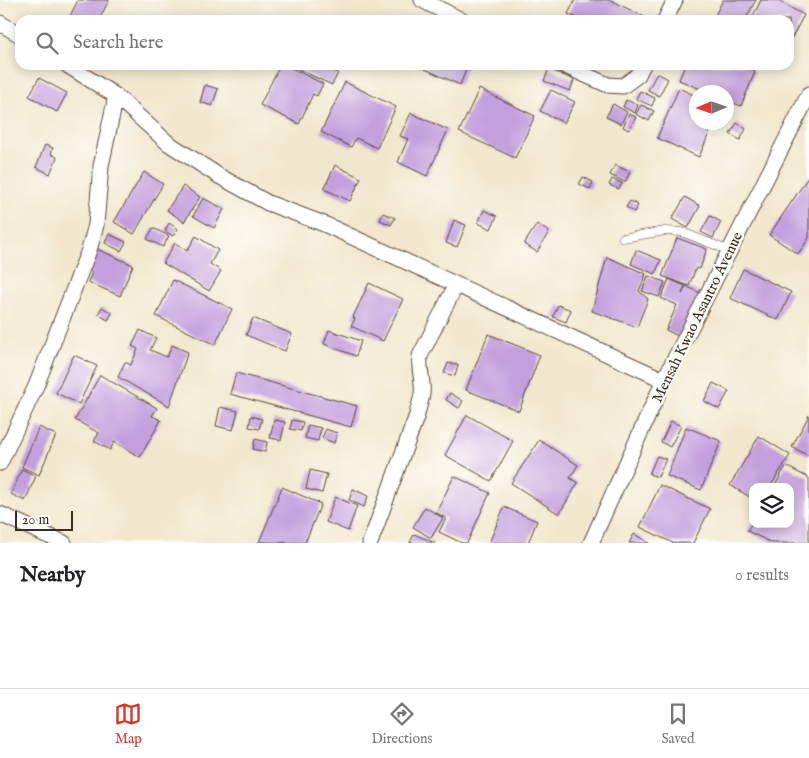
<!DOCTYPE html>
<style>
body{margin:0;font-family:"IM FELL English",serif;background:#f6f6f6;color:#202124}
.controls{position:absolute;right:15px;bottom:15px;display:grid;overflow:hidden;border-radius:10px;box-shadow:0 2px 12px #0003}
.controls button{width:45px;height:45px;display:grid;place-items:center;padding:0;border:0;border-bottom:1px solid #e0e0e0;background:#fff;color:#202124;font:25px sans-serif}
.compass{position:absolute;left:689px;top:85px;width:45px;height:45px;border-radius:50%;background:#fff;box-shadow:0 2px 12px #0003;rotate:268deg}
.scale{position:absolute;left:15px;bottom:12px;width:58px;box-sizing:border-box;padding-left:5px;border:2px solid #3b2a1e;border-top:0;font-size:14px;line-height:18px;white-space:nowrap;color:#3b2a1e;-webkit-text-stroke:4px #fdfcf7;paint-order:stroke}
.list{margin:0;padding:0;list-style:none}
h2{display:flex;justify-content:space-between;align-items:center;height:65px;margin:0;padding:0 20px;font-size:21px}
h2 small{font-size:16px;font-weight:400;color:#757577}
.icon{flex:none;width:28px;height:28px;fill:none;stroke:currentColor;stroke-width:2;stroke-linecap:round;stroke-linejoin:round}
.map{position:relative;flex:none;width:809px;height:543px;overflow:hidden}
.search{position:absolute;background:#fff;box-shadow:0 2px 12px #0003;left:15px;right:15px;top:15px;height:55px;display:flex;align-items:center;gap:12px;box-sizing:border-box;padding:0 18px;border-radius:15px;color:#757577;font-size:19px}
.sheet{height:145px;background:#fff}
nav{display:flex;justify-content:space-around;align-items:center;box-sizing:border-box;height:70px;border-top:1px solid #e0e0e0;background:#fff;font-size:14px;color:#757577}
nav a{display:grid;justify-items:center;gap:2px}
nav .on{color:#d93025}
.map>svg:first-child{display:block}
</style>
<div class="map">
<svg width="809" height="543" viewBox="0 0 809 543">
<rect width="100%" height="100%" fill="#fdfcf7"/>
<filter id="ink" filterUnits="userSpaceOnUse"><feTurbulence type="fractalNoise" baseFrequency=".02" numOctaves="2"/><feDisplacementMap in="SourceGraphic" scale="10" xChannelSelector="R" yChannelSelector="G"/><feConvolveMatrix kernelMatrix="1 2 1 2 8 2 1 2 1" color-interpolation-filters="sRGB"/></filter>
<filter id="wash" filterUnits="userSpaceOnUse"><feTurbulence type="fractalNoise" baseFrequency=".0096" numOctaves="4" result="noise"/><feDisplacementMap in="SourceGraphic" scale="20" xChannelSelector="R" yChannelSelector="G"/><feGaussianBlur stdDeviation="1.12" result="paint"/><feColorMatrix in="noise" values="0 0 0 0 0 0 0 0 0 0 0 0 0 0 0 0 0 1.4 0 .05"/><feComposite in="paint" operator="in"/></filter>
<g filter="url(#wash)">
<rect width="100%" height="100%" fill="#f2e7cc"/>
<g id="blocks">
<g fill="#c39fde">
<path d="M 78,0 L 109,0 L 99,20 L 68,20 Z"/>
<path d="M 575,0 L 611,0 L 650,20 L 581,20 L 568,14 Z"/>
<path d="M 723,0 L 756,0 L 745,20 L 715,20 L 713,19 Z"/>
<path d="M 761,0 L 776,0 L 804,15 L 790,41 L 789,20 L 751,20 Z"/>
<path d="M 280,65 L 286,65 L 323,84 L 317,96 L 313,94 L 299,124 L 260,105 Z"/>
<path d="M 298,65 L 323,65 L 338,73 L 332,85 L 296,68 Z"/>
<path d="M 427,65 L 468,65 L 460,85 L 425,69 Z"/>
<path d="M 685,65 L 745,65 L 755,72 L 741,106 L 726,100 L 726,92 L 708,92 L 679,80 Z"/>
<path d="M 549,69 L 574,80 L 570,91 L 544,81 Z"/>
<path d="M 657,73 L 668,79 L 659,96 L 648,90 Z"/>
<path d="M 39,78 L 67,93 L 57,112 L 29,96 Z"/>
<path d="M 345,82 L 396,107 L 377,148 L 356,138 L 351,147 L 321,132 Z"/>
<path d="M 205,85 L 218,89 L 212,106 L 200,102 Z"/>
<path d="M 679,88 L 696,96 L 696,122 L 714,122 L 699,157 L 657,138 Z"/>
<path d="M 479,89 L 535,116 L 515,158 L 459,132 Z"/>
<path d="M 551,90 L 575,102 L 564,123 L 540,111 Z"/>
<path d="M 640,91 L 655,98 L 652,106 L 636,99 Z"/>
<path d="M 626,100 L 638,105 L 635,113 L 623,107 Z"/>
<path d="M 613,104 L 627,112 L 621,124 L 606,117 Z"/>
<path d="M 641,105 L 654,111 L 649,121 L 636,114 Z"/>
<path d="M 411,113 L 448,130 L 427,176 L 398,162 L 408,139 L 400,136 Z"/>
<path d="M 629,114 L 636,117 L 629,130 L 623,127 Z"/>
<path d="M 737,123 L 746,129 L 740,140 L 730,134 Z"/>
<path d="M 45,145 L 53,148 L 51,154 L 57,157 L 50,174 L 36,167 Z"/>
<path d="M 335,165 L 361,178 L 350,201 L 324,189 Z"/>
<path d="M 615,165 L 630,172 L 625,182 L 610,175 Z"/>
<path d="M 144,172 L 163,184 L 134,234 L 114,222 Z"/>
<path d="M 809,176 L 809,238 L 798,254 L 769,235 Z"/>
<path d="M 583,177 L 593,182 L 590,189 L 579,184 Z"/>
<path d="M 612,179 L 622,183 L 619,189 L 609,185 Z"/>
<path d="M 183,186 L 200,197 L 184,222 L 167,210 Z"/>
<path d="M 685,197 L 700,206 L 688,228 L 672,219 Z"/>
<path d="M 203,198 L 224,209 L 214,228 L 193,216 Z"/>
<path d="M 630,201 L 638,205 L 634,212 L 626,207 Z"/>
<path d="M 484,210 L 497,216 L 491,229 L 478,223 Z"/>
<path d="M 383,213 L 395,218 L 391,225 L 380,220 Z"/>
<path d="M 710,216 L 721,222 L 713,238 L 701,232 Z"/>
<path d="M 454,220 L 466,225 L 457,247 L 446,243 Z"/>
<path d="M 169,223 L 178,229 L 173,236 L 165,231 Z"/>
<path d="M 537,224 L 549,232 L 537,252 L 524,244 Z"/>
<path d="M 153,228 L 169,236 L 163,247 L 147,239 Z"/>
<path d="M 109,234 L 126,242 L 121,251 L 105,243 Z"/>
<path d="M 196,236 L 218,250 L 210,264 L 221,271 L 209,291 L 163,263 L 175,243 L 187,251 Z"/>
<path d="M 677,238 L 707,249 L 700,269 L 696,268 L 689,286 L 662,276 Z"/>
<path d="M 97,249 L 133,265 L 120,296 L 88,282 L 92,272 L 89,270 Z"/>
<path d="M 636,250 L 661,260 L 655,274 L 631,264 Z"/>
<path d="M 607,257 L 646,274 L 639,291 L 648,299 L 637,327 L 592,311 Z"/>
<path d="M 743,269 L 791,292 L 778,320 L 730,298 Z"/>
<path d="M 648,276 L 665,282 L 659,297 L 642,291 Z"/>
<path d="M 669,279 L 685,286 L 682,294 L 686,286 L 702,294 L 682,338 L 666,330 L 677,305 L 661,298 Z"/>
<path d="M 173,280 L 232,309 L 215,345 L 156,316 Z"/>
<path d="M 369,283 L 403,299 L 383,341 L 351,326 L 355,319 L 353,317 Z"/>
<path d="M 558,305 L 571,310 L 566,322 L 553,317 Z"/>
<path d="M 102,307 L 112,313 L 108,320 L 98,314 Z"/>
<path d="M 253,318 L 292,334 L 285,351 L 246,335 Z"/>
<path d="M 140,330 L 156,338 L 150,350 L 167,357 L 172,345 L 188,352 L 169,406 L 118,377 L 125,362 L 131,365 L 138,349 L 132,346 Z"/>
<path d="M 329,330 L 361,341 L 356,356 L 324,344 Z"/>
<path d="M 488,334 L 540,355 L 519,411 L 466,390 Z"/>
<path d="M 74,355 L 97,366 L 79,404 L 56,393 Z"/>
<path d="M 448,363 L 458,365 L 455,376 L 444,373 Z"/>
<path d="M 236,373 L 357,406 L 351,427 L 230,394 Z"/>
<path d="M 100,375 L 157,408 L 152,416 L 161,420 L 140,457 L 114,442 L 110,450 L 94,441 L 99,433 L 75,420 Z"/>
<path d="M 713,383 L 729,391 L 719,409 L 704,401 Z"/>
<path d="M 450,393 L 463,401 L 459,408 L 446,400 Z"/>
<path d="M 220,407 L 238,411 L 233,430 L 216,426 Z"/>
<path d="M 467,415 L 513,441 L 491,481 L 445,455 Z"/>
<path d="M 809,415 L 809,456 L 792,447 Z"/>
<path d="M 251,416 L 262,419 L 259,429 L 249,427 Z"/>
<path d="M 274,420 L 285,422 L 281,440 L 270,438 Z"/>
<path d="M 292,420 L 303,422 L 301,431 L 290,429 Z"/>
<path d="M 671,421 L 681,426 L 670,447 L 661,442 Z"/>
<path d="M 308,425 L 321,428 L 318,441 L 305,438 Z"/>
<path d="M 39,427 L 56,435 L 39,475 L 22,467 Z"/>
<path d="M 686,427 L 721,441 L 701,490 L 667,476 Z"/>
<path d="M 326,429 L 337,433 L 334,443 L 322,438 Z"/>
<path d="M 759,436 L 790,455 L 770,487 L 753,487 L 753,499 L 730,485 Z"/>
<path d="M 255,439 L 267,442 L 265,452 L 253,449 Z"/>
<path d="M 539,440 L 578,465 L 570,478 L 578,483 L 559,514 L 511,483 Z"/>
<path d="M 657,456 L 666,459 L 658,477 L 649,474 Z"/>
<path d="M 786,466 L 809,478 L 809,543 L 772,543 L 747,531 L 753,521 L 753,524 L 790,524 L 790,487 L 774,487 Z"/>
<path d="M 22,469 L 36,476 L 25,501 L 11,494 Z"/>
<path d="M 310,470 L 327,474 L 322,493 L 306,489 Z"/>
<path d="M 454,476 L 490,493 L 467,543 L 462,543 L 439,532 L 446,518 L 436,513 Z"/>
<path d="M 660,485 L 710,509 L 693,543 L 673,543 L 640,527 Z"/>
<path d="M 282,487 L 321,504 L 305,543 L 259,542 Z"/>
<path d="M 353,489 L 368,496 L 364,507 L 349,500 Z"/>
<path d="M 335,497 L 357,506 L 348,531 L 326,522 Z"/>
<path d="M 425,507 L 443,518 L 431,538 L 413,527 Z"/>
<path d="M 504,507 L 537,521 L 528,543 L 489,543 Z"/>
<path d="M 414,534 L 435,543 L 410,543 Z"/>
<path d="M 634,534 L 649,543 L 629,543 Z"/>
</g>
</g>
</g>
<g filter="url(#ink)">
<use href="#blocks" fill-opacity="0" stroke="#564638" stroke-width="1"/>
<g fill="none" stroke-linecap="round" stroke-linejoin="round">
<g stroke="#564638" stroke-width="9">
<path id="lane" d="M 623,238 L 665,231 L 682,232 L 730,251"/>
</g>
<g stroke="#564638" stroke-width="17">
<g id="street">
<path d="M 422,0 L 461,20"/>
<path d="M 665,20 L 675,0"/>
<path d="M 0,23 L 20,35"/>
<path d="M 67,65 L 116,96 L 168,143 L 219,176 L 268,203 L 324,224 L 664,380"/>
<path d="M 563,65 L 608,85 L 623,86 L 638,75 L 643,65"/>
<path d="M 0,463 L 36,386 L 89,250 L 96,225 L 101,166 L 116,96"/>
<path d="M 0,514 L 64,543"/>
<path d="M 370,543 L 417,415 C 418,408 421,401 422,394 C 424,381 418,370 420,356 L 456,285"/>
<path d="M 591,543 L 664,380 L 809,94"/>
</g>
</g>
<use href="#lane" stroke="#fff" stroke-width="8"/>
<use href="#street" stroke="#fff" stroke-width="15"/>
</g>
</g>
<g text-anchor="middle" stroke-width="5" stroke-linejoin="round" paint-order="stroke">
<g font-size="15" fill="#3b2a1e" stroke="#fdfcf7">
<text transform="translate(697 317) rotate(-64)" y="5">Mensah Kwao Asantro Avenue</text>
</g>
</g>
</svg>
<div class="controls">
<button><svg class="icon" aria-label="layers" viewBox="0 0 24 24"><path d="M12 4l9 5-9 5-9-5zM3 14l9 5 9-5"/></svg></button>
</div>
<svg class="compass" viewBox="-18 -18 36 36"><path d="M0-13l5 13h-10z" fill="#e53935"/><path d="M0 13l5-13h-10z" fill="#757577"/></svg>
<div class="scale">20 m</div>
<div class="search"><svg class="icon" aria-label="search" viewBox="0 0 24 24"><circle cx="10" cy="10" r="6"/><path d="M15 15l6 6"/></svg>Search here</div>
</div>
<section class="sheet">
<h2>Nearby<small>0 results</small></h2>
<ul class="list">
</ul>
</section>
<nav>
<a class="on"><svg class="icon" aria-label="map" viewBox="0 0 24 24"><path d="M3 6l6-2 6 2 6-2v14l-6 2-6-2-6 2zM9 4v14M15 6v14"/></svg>Map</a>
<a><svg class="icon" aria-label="directions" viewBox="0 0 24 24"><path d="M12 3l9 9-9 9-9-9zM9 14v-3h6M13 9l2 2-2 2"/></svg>Directions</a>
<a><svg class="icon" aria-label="saved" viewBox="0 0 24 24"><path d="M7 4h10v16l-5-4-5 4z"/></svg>Saved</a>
</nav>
